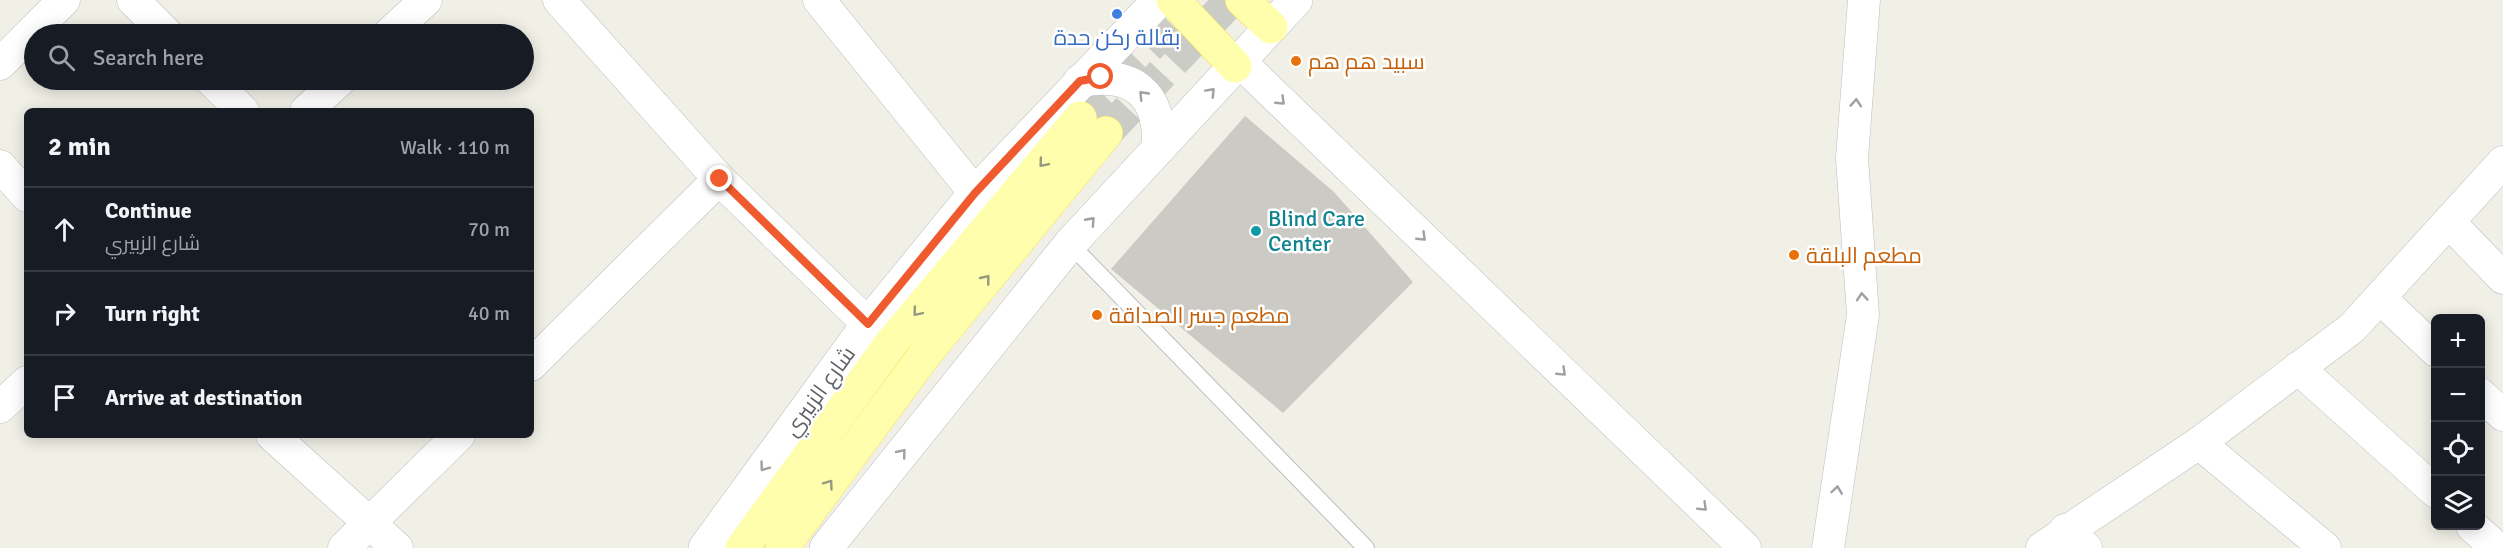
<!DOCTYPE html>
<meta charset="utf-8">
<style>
body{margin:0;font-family:Signika,Cairo,sans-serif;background:#242831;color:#f1f3f6}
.controls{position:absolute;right:18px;bottom:18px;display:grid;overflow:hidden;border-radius:9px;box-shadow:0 3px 15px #0003}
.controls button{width:54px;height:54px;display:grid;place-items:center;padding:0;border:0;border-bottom:2px solid #363941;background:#171b24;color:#f1f3f6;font:30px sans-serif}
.stop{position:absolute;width:18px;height:18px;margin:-14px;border:4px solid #ef5b2f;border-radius:50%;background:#fff}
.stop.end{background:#ef5b2f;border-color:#fff;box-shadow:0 2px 6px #0008}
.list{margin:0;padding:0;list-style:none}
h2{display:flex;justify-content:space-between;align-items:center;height:78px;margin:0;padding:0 24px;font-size:26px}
h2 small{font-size:20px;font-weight:400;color:#9ea1a6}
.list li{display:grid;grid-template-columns:39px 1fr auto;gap:18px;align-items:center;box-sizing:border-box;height:84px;padding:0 24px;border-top:2px solid #363941}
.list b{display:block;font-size:22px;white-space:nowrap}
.list p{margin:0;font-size:20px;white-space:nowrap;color:#9ea1a6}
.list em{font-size:20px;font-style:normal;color:#9ea1a6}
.icon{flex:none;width:33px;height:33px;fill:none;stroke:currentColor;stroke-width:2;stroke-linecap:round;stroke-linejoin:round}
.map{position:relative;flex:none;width:2503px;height:548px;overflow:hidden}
.search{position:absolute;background:#171b24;box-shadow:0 3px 15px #0003;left:24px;top:24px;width:510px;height:66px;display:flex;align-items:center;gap:15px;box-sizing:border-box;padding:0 21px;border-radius:33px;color:#9ea1a6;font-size:22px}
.panel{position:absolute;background:#171b24;box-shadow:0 3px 15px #0003;left:24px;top:108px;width:510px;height:330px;border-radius:9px}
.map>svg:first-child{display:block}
</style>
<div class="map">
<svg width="2503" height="548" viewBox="0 0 2503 548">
<rect width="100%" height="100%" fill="#f1f0e7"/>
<path fill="#cccac4" d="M 1245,116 L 1334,192 L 1413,282 L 1283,413 L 1111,269 Z"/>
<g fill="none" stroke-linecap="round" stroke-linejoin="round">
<g stroke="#ccccc7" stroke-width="33" stroke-dasharray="33 16" stroke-linecap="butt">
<path d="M 1080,118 L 1194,0"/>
<path d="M 1106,133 L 1231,0"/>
</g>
<g stroke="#bbbdc2" stroke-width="18">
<path id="lane" d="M 1070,244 L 1366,548"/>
</g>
<g stroke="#bbbdc2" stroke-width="33">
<g id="street">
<path d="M 133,0 L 167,34"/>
<path d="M 559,0 L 719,179 L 868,324"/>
<path d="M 819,0 L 975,193"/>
<path d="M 389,34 L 426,0"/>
<path d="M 1239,61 L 1745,548"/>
<path d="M 0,64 L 64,0"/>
<path d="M 211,80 L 243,111"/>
<path d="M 306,111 L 340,80"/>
<path d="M 0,166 L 27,196"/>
<path d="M 2449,222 L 2503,278"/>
<path d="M 2380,298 L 2436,351"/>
<path d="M 531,365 L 719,179"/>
<path d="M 2298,368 L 2436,492"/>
<path d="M 2480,394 L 2503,415"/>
<path d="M 0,407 L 27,382"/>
<path d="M 272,435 L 397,548"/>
<path d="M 2199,443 L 2325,548"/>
<path d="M 2472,526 L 2497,548"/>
<path d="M 2065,530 L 2086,548"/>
<path d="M 344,548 L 459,435"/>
<path d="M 1828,548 L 1863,315 L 1852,158 L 1864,0"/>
<path d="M 2042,548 L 2199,443 L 2352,328 L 2503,162"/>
</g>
</g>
<g stroke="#bcbec4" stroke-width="34">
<g id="secondary">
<path d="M 1080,81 C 1132,70 1162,94 1158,148"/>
<path d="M 705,548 L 868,324 L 975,193 L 1159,0"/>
<path d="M 826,548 L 1070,244 L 1296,0"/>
</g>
</g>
<g stroke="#f6e25a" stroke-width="34">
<g id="primary">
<path d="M 1173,0 L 1235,66"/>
<path d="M 1242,0 L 1271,27"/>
<path d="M 742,548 L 892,342 L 1080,118"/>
<path d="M 782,548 L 925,354 L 1106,133"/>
</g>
</g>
<use href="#lane" stroke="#fff" stroke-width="16"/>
<use href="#street" stroke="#fff" stroke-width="32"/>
<use href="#secondary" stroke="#fff" stroke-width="33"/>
<use href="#primary" stroke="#fffead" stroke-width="33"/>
</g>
<defs><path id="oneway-chevron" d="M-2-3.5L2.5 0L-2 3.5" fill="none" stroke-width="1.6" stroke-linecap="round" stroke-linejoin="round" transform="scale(1.5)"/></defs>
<g stroke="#9ea0a4">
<use href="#oneway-chevron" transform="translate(1211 92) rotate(-47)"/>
<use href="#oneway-chevron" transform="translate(1143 95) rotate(-134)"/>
<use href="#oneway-chevron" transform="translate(1281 101) rotate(44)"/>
<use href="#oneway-chevron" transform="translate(1856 103) rotate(-86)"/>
<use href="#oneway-chevron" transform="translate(1091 221) rotate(-48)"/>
<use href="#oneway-chevron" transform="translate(1422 237) rotate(44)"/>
<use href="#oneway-chevron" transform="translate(1862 297) rotate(-94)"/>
<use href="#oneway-chevron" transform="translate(1562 372) rotate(44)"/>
<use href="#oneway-chevron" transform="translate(902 453) rotate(-51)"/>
<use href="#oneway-chevron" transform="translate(764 467) rotate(126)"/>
<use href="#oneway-chevron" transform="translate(1837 490) rotate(-82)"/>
<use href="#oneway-chevron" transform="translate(1703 507) rotate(44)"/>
</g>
<g stroke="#969880">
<use href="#oneway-chevron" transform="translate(1043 163) rotate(130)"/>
<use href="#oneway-chevron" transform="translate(986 279) rotate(-51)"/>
<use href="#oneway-chevron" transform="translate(917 312) rotate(130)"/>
<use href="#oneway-chevron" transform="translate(829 484) rotate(-54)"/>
</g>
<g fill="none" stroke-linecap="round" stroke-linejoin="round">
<path stroke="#ef5b2f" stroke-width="8" d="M 720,179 L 868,324 L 975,193 L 1080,81 L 1101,77"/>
</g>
<circle fill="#3f7fe0" stroke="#fff" stroke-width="2" cx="1117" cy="14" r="6"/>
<g fill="#e8710a" stroke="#fff" stroke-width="2">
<circle cx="1296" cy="61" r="6"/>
<circle cx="1794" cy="255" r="6"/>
<circle cx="1097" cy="315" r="6"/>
</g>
<circle fill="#0f9aa8" stroke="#fff" stroke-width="2" cx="1256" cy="231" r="6"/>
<g text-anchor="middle" stroke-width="5" stroke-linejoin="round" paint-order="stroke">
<g font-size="22" fill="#366cbe" stroke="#fff">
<text x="1117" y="45">بقالة ركن حدة</text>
</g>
<g font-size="22" fill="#c56008" stroke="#fff" text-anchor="start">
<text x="1308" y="69">سبيد هم هم</text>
<text x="1806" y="263">مطعم البلقة</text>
<text x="1109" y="323">مطعم جسر الصداقة</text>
</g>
<g font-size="22" fill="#0d838f" stroke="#fff" text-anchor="start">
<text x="1268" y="226">Blind Care<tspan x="1268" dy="25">Center</tspan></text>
</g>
<g font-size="22" fill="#5e6167" stroke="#fff">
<text transform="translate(819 391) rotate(-54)" y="8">شارع الزبيري</text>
</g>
</g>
</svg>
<div class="controls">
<button>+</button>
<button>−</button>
<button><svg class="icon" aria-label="locate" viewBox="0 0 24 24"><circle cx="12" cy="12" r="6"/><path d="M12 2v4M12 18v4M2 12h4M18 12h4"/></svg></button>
<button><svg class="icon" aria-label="layers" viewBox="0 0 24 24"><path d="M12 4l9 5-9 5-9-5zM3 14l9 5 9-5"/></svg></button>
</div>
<div class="stop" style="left:1101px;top:77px"></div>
<div class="stop end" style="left:720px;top:179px"></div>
<div class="search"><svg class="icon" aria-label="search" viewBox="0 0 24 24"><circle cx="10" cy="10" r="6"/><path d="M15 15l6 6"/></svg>Search here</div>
<section class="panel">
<h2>2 min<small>Walk · 110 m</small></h2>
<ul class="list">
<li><svg class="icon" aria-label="ahead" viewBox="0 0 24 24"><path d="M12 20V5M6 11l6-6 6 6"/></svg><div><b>Continue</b><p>شارع الزبيري</p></div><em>70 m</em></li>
<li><svg class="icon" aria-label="right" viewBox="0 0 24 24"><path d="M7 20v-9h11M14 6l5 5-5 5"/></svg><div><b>Turn right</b></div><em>40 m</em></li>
<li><svg class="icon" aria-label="arrive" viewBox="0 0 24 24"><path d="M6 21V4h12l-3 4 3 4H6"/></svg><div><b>Arrive at destination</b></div></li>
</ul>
</section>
</div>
